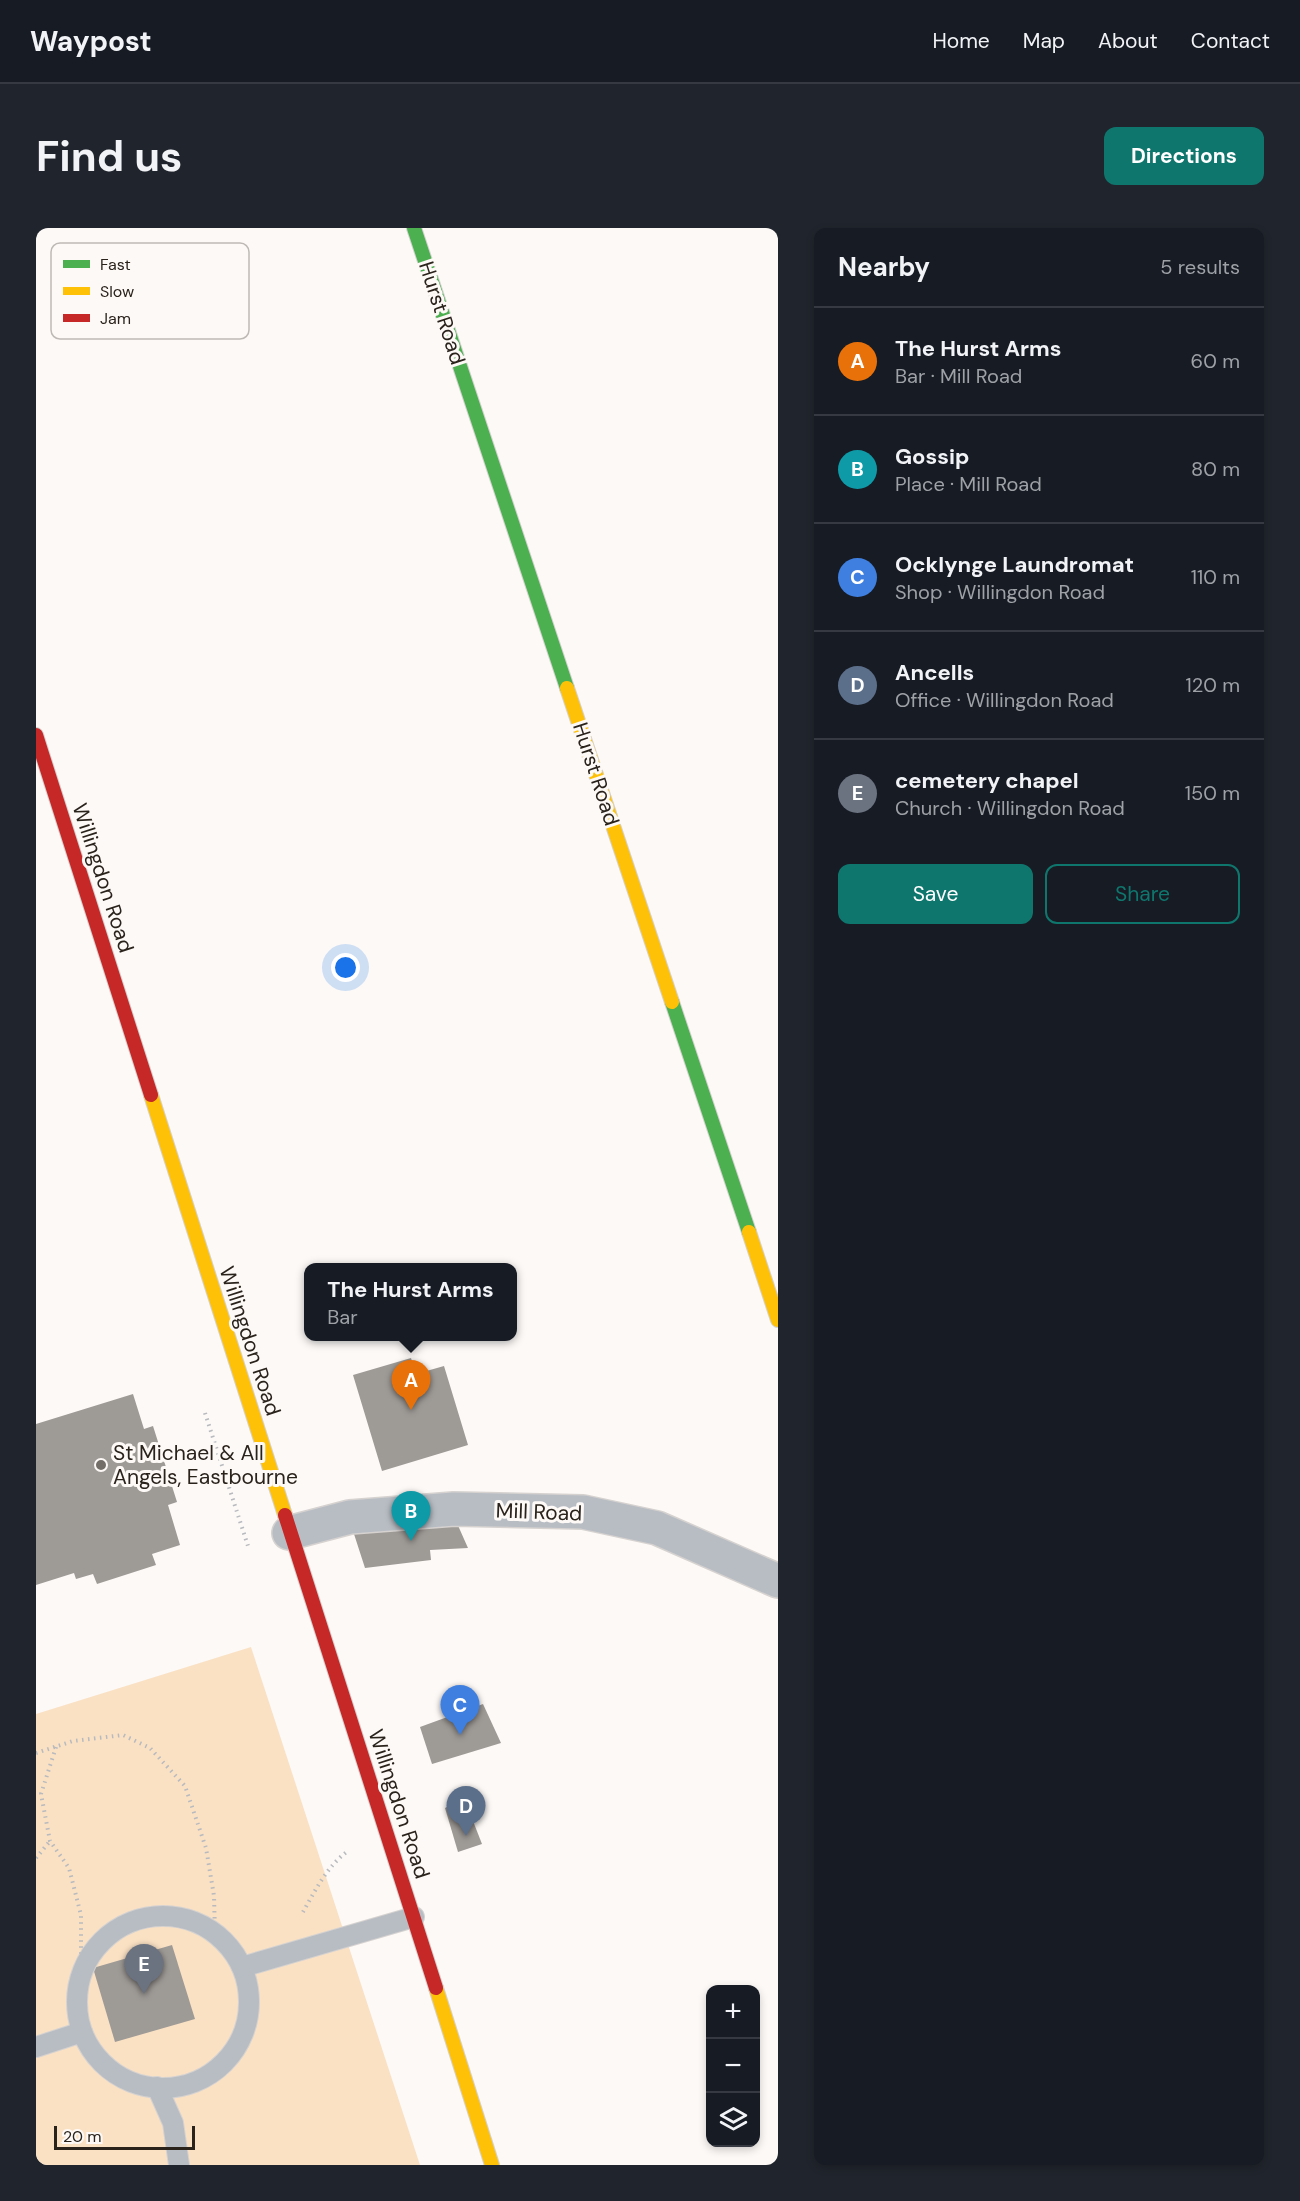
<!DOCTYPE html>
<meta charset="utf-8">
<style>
body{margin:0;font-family:"DM Sans",sans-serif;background:#20242c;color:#f1f3f6}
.controls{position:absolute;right:18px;bottom:18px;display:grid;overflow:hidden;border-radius:12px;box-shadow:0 3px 9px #0003}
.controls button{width:54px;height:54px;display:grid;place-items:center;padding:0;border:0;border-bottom:2px solid #363941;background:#171b24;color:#f1f3f6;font:30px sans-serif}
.scale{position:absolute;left:18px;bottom:15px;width:141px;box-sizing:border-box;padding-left:6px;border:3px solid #2a231c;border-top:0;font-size:16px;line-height:21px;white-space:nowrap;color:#2a231c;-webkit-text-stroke:4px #fdf9f6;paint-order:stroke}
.you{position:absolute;left:310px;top:740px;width:21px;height:21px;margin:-15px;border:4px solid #fff;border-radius:50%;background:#1a73e8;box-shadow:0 0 0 9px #1a73e833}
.badge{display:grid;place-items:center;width:39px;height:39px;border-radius:50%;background:#0f766e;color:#fff;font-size:20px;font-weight:700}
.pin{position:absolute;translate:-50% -50px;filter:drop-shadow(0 2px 3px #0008)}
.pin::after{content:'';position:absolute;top:32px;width:21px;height:18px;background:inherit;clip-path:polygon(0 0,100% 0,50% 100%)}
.popup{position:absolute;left:268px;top:1035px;width:213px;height:78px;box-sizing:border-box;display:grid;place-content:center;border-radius:12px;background:#171b24;filter:drop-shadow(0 2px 4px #0005);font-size:20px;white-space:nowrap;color:#9ea1a6}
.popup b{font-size:22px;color:#f1f3f6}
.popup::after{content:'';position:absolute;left:50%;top:100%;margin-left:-12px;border:12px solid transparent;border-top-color:#171b24}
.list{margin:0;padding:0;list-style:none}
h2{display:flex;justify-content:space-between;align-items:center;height:78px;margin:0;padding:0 24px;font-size:26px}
h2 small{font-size:20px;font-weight:400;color:#9ea1a6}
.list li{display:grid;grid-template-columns:39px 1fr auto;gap:18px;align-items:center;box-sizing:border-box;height:108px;padding:0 24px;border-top:2px solid #363941}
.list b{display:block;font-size:22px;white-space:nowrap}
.list p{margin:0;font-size:20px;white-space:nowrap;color:#9ea1a6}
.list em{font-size:20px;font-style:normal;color:#9ea1a6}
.actions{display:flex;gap:12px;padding:18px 24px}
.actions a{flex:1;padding:14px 0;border:2px solid #0f766e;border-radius:12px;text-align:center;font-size:21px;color:#0f766e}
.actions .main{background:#0f766e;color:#fff}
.icon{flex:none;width:33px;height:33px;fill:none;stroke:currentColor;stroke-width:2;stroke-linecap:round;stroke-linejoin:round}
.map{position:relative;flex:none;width:742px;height:1937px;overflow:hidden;border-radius:12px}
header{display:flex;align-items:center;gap:36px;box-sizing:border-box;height:84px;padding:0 30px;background:#171b24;border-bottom:2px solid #363941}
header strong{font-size:28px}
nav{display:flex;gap:33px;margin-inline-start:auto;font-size:21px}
.intro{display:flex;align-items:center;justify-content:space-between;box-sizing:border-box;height:144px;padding:0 36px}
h1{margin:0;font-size:42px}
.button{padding:15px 27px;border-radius:12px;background:#0f766e;color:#fff;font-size:21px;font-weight:700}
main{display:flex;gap:36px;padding:0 36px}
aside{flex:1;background:#171b24;border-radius:12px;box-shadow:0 3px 9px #0003}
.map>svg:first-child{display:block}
</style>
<header>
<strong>Waypost</strong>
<nav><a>Home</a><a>Map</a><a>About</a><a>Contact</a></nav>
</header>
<div class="intro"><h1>Find us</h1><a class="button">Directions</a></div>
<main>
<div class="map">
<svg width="742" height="1937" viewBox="0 0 742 1937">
<rect width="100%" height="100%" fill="#fcf9f7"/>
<path fill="#fae1c4" d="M 215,1419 L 384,1937 L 0,1937 L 0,1486 Z"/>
<g fill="#9e9a96">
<path d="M 375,1130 L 380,1146 L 408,1138 L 432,1217 L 346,1243 L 317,1147 Z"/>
<path d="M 97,1166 L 108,1201 L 117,1198 L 141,1274 L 132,1277 L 144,1317 L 116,1326 L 120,1337 L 61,1356 L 57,1346 L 40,1351 L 38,1345 L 0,1357 L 0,1196 Z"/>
<path d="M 354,1293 L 420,1293 L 432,1320 L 394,1322 L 395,1332 L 329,1340 L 318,1306 Z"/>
<path d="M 447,1476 L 465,1515 L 396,1536 L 384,1499 Z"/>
<path d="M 428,1570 L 446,1616 L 422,1624 L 409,1580 Z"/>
<path d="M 136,1717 L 159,1791 L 79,1814 L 57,1740 Z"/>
</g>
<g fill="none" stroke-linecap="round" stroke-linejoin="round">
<g stroke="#d5d2d0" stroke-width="22">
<g id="lane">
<circle cx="127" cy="1774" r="86"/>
<path d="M 206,1739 L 378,1689"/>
<path d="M 0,1819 L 46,1804"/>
<path d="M 121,1859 L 137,1895 L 143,1937"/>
</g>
</g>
<g stroke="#d5d2d0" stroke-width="36">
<path id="street" d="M 253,1305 L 314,1289 L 418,1281 L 547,1284 L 621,1300 L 742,1353"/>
</g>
<g stroke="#d5d2d0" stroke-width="16">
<g id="fast">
<path d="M 378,0 L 531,460"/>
<path d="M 636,774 L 713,1004"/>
</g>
</g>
<g stroke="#d5d2d0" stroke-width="16">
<g id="slow">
<path d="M 531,460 L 636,774"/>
<path d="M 115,867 L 249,1287"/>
<path d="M 713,1004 L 742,1092"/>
<path d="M 400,1760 L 456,1937"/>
</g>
</g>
<g stroke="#d5d2d0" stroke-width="16">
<g id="jam">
<path d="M 0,507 L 115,867"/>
<path d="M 249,1287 L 400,1760"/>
</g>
</g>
<g stroke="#b8babe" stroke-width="4" stroke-dasharray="1.5 4.5" stroke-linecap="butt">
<path d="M 169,1185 L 212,1318"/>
<path d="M 20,1519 L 5,1566 L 14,1613 L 33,1640 L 45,1687 L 45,1746"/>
<path d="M 0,1525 L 37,1513 L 87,1507 L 114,1520 L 149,1558 L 170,1620 L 178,1668 L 179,1706"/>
<path d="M 0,1630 L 14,1613"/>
<path d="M 267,1684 C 279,1663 291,1638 312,1623"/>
</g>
<use href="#lane" stroke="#b8bdc4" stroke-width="20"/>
<use href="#street" stroke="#b8bdc4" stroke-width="33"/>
<use href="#fast" stroke="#4caf50" stroke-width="14"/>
<use href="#slow" stroke="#ffc107" stroke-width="14"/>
<use href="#jam" stroke="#c62828" stroke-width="14"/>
</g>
<circle fill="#746e69" stroke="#fdf9f6" stroke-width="2" cx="65" cy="1237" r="6"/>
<g text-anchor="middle" stroke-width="6" stroke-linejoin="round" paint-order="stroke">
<g font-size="21" fill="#2a231c" stroke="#fdf9f6">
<text transform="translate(406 85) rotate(72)" y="7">Hurst Road</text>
<text transform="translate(560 546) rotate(72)" y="7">Hurst Road</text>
<text transform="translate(67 650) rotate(72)" y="7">Willingdon Road</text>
<text transform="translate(214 1113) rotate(72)" y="7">Willingdon Road</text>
<text transform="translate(503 1284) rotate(2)" y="7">Mill Road</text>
<text transform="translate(363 1576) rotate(72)" y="7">Willingdon Road</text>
</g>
<g font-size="21" fill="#2a231c" stroke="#fdf9f6" text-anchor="start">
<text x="77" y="1232">St Michael &amp; All<tspan x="77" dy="24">Angels, Eastbourne</tspan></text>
</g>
</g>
<rect x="15" y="15" width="198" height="96" rx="9" fill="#fdf9f6" stroke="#beb9b5" stroke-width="1.5"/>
<rect x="27" y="32" width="27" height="8" fill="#4caf50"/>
<rect x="27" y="59" width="27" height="8" fill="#ffc107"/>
<rect x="27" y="86" width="27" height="8" fill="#c62828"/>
<g font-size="16" fill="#2a231c">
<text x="64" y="42">Fast</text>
<text x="64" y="69">Slow</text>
<text x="64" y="96">Jam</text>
</g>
</svg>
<div class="controls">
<button>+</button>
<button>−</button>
<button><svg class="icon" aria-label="layers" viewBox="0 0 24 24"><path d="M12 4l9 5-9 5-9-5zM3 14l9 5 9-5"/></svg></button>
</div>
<div class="scale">20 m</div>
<div class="you"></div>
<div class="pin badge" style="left:375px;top:1182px;background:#e8710a">A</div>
<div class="popup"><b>The Hurst Arms</b>Bar</div>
<div class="pin badge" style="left:375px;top:1313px;background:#0f9aa8">B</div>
<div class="pin badge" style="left:424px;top:1507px;background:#3f7fe0">C</div>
<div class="pin badge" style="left:430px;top:1608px;background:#5c6f8a">D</div>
<div class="pin badge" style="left:108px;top:1766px;background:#6b7280">E</div>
</div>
<aside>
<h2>Nearby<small>5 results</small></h2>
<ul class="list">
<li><span class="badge" style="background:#e8710a">A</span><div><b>The Hurst Arms</b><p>Bar · Mill Road</p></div><em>60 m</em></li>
<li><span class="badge" style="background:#0f9aa8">B</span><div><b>Gossip</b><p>Place · Mill Road</p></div><em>80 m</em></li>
<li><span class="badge" style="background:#3f7fe0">C</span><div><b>Ocklynge Laundromat</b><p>Shop · Willingdon Road</p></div><em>110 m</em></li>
<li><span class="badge" style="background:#5c6f8a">D</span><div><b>Ancells</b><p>Office · Willingdon Road</p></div><em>120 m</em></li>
<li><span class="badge" style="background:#6b7280">E</span><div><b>cemetery chapel</b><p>Church · Willingdon Road</p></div><em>150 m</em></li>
</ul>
<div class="actions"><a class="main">Save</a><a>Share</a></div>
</aside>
</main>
